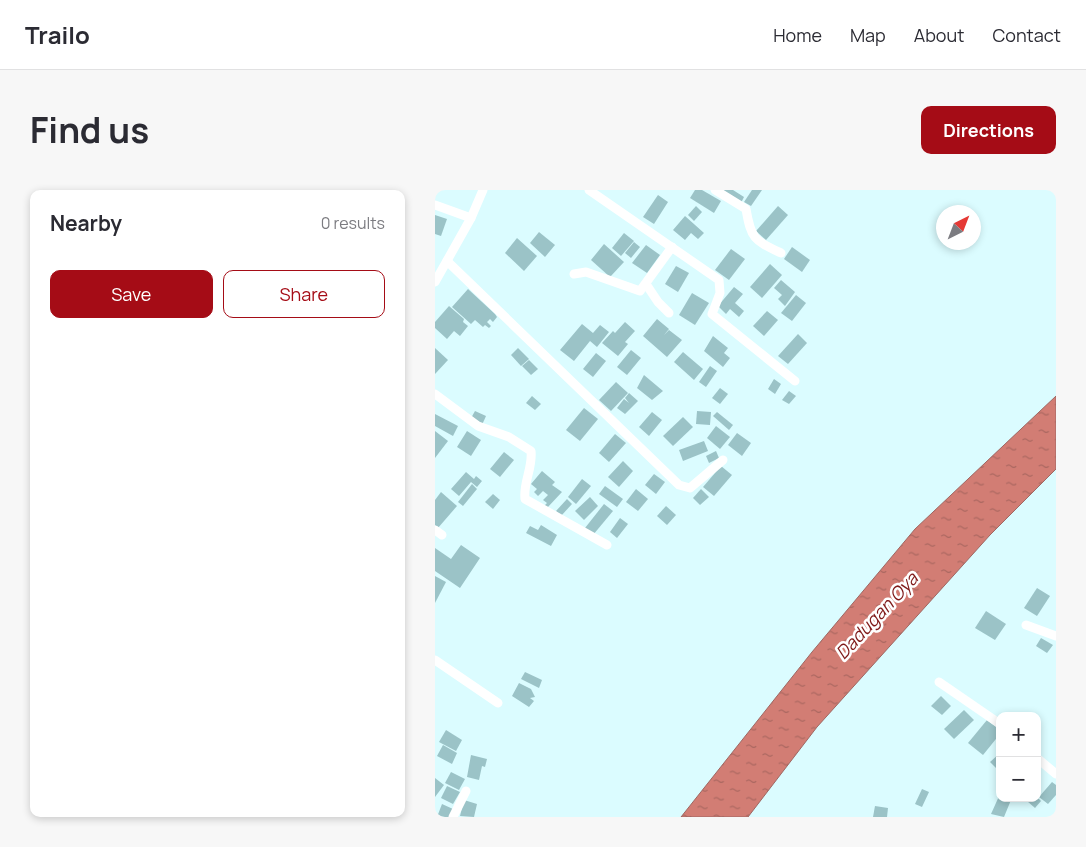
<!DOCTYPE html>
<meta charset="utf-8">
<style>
body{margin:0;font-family:Manrope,sans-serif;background:#f7f7f7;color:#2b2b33}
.controls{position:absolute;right:15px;bottom:15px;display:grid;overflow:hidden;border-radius:10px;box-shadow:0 2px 8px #0003}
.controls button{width:45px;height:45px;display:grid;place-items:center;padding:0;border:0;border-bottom:1px solid #e1e1e2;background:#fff;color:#2b2b33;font:25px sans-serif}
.compass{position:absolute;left:501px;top:15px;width:45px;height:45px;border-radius:50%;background:#fff;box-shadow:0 2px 8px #0003;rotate:42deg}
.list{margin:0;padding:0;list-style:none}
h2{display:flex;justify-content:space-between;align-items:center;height:65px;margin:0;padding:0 20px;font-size:21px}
h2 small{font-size:16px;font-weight:400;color:#7c7c81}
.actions{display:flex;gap:10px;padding:15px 20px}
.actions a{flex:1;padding:11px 0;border:1px solid #a50c16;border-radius:10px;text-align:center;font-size:18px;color:#a50c16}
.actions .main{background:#a50c16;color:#fff}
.map{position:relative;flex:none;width:621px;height:627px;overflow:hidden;border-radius:10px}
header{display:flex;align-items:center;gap:30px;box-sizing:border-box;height:70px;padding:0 25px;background:#fff;border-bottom:1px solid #e1e1e2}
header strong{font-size:24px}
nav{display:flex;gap:28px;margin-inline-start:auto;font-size:18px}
.intro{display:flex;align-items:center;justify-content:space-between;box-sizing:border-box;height:120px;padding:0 30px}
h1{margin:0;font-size:35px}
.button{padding:12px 22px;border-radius:10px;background:#a50c16;color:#fff;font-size:18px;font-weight:700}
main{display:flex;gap:30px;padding:0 30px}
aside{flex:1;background:#fff;border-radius:10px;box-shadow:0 2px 8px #0003}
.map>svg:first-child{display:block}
</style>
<header>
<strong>Trailo</strong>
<nav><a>Home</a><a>Map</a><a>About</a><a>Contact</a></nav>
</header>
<div class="intro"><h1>Find us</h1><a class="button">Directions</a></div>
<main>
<aside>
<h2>Nearby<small>0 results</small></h2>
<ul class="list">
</ul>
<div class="actions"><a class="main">Save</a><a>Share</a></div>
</aside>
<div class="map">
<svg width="621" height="627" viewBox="0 0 621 627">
<defs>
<pattern id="water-ripples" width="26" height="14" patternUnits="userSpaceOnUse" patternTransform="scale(1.25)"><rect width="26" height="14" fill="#d27d74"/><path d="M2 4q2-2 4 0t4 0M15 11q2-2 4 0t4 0" fill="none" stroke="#aa6760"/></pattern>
</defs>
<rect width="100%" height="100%" fill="#dbfcff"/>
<path fill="url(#water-ripples)" stroke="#9e6762" d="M 621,206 L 621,279 L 555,345 L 382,537 L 313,627 L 246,627 L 377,462 L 480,339 Z"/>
<g fill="#9bc3c7">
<path d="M 260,0 L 267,0 L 286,11 L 279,23 L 255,8 Z"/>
<path d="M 285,0 L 298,0 L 309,7 L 306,13 Z"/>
<path d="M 317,0 L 327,0 L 316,16 L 309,12 Z"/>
<path d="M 223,5 L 233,12 L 219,34 L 208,27 Z"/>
<path d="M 261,16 L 267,22 L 259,31 L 253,25 Z"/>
<path d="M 343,16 L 353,25 L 331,50 L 321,41 Z"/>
<path d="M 0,25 L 12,29 L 6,46 L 0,44 Z"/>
<path d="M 250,26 L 269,43 L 263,49 L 256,43 L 250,50 L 238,40 Z"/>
<path d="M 104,42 L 120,55 L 110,67 L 95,53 Z"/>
<path d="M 189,43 L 199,51 L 186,66 L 177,58 Z"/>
<path d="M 82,48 L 102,66 L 89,81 L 70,63 Z"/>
<path d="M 199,52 L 205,57 L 196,68 L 190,63 Z"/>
<path d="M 169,54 L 189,72 L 175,87 L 156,70 Z"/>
<path d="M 211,55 L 225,65 L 212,83 L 197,73 Z"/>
<path d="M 357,57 L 375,70 L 367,82 L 349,69 Z"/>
<path d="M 296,59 L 310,69 L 294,90 L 280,80 Z"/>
<path d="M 335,74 L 347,85 L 327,108 L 315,97 Z"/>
<path d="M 241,76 L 254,83 L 243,102 L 230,94 Z"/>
<path d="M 346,90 L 360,102 L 350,116 L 343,109 L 347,105 L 339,98 Z"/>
<path d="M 299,97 L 308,104 L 300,113 L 309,121 L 304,127 L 295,119 L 291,124 L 283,116 Z"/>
<path d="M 33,99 L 60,124 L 62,127 L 58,132 L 55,129 L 52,132 L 56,136 L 54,138 L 50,135 L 48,137 L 40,130 L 36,134 L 17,117 Z"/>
<path d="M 257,103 L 274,113 L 260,135 L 244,125 Z"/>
<path d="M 361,105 L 371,113 L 357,131 L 346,123 Z"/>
<path d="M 14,116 L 29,129 L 28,132 L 33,136 L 25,146 L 19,141 L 12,149 L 0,138 L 0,132 Z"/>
<path d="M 332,121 L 343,130 L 329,146 L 318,136 Z"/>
<path d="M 222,129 L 234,139 L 229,145 L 234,140 L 247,150 L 232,167 L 208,146 Z"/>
<path d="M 190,132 L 200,141 L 190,152 L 193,154 L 183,166 L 167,153 L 178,141 L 180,143 Z"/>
<path d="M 147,134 L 158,143 L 165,135 L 174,142 L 162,157 L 155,151 L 139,171 L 125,160 Z"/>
<path d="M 363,144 L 372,153 L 353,174 L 343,166 Z"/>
<path d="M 278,146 L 293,158 L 289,163 L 295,168 L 288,177 L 269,161 Z"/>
<path d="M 0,158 L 13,170 L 0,184 Z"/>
<path d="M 83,158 L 94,169 L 86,176 L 76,165 Z"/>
<path d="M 196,160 L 206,168 L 192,185 L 182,177 Z"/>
<path d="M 248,162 L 268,179 L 259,190 L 239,172 Z"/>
<path d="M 161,163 L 171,171 L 158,187 L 148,179 Z"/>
<path d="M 94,170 L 103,179 L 96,185 L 87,176 Z"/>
<path d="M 275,176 L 282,181 L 271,197 L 264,192 Z"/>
<path d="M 209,185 L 228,201 L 217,210 L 202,198 Z"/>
<path d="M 339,189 L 346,194 L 340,204 L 333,199 Z"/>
<path d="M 181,192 L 193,203 L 176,221 L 164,210 Z"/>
<path d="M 285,198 L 293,204 L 285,214 L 277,208 Z"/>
<path d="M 354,201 L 361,206 L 354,214 L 347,210 Z"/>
<path d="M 194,203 L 203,211 L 190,224 L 182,218 L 189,209 L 194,213 L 190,208 Z"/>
<path d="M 97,206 L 106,214 L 100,220 L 91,213 Z"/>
<path d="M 149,218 L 163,229 L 145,251 L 131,240 Z"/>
<path d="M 40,221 L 51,226 L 47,235 L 35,230 Z"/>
<path d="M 262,221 L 276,222 L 275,235 L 261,234 Z"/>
<path d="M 217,222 L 227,230 L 214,246 L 204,237 Z"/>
<path d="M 282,222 L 298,235 L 294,240 L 278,226 Z"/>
<path d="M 0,224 L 23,236 L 18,246 L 0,236 Z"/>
<path d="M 248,227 L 258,237 L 238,256 L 228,246 Z"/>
<path d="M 281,236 L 295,247 L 285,259 L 272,248 Z"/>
<path d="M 0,241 L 13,251 L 0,268 Z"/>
<path d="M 32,241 L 46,250 L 36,266 L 22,257 Z"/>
<path d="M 302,243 L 316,253 L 307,266 L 293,255 Z"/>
<path d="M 180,244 L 191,253 L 174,272 L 164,263 Z"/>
<path d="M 269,251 L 273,261 L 248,271 L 244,260 Z"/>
<path d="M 281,261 L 284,268 L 274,273 L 271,266 Z"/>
<path d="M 69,262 L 79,270 L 65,287 L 55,279 Z"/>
<path d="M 188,271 L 198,281 L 184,297 L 173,287 Z"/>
<path d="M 286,276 L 297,285 L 279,306 L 268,297 Z"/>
<path d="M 107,281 L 120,292 L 117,295 L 127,302 L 112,318 L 109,316 L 112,313 L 108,310 L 113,305 L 108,301 L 103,306 L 99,302 L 102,299 L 96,294 Z"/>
<path d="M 31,282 L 39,289 L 41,286 L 47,291 L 42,297 L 36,292 L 24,306 L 16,299 Z"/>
<path d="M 219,284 L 230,292 L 221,304 L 210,295 Z"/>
<path d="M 147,289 L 156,296 L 141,314 L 133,307 Z"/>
<path d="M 37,294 L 42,299 L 28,316 L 23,312 Z"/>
<path d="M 170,296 L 188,309 L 182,317 L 164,304 Z"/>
<path d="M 201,299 L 213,309 L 203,321 L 191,312 Z"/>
<path d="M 266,299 L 274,307 L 265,315 L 258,308 Z"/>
<path d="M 6,302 L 22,316 L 3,338 L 0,335 L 0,310 Z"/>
<path d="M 58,304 L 65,310 L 58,319 L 50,312 Z"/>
<path d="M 155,307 L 163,316 L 149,330 L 140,321 Z"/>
<path d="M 132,309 L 137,314 L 126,326 L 121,321 Z"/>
<path d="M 169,314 L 178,321 L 158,345 L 150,338 Z"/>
<path d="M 231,316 L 241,325 L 232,335 L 222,326 Z"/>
<path d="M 185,328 L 193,334 L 182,348 L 175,342 Z"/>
<path d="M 106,335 L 122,345 L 116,356 L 91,343 L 95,336 L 103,340 Z"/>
<path d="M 26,355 L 45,368 L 25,398 L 0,381 L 0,358 L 16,369 Z"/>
<path d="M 0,386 L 11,392 L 0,413 Z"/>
<path d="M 602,398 L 615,406 L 602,426 L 589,418 Z"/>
<path d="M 551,421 L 571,434 L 560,450 L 540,438 Z"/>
<path d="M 606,448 L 618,455 L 612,463 L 601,456 Z"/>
<path d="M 90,482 L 107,490 L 104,498 L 86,489 Z"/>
<path d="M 84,493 L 96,499 L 100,507 L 95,508 L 99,511 L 94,517 L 77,506 Z"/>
<path d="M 506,506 L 516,516 L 507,525 L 496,516 Z"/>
<path d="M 529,520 L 539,530 L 519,549 L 509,539 Z"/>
<path d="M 552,530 L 565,540 L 565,544 L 548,565 L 533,553 Z"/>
<path d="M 11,540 L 27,550 L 21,561 L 4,552 Z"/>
<path d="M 8,555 L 22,563 L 17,574 L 2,566 Z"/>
<path d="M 565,563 L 565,582 L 555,572 Z"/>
<path d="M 36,565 L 52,569 L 50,577 L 47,576 L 44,590 L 32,587 Z"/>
<path d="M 16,582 L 30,589 L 24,600 L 10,593 Z"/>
<path d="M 0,588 L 9,595 L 0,607 Z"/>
<path d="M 617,592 L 621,595 L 621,605 L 613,614 L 604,607 Z"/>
<path d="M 12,596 L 25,602 L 18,614 L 6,608 Z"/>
<path d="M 487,599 L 494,602 L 487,617 L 480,614 Z"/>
<path d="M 565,604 L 565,608 L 576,610 L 569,627 L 556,624 Z"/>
<path d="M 595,608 L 603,608 L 606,611 L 600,618 L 592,611 Z"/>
<path d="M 29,610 L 42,614 L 39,627 L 25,626 Z"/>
<path d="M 7,614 L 18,619 L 14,627 L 2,627 Z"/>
<path d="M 440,616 L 453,618 L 452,627 L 438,627 Z"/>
</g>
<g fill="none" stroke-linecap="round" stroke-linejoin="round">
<g stroke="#fff" stroke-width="9">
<path d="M 154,0 L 284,90 L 285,103 L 277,124 L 360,191"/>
<path d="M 280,0 L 311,19 C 316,49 319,50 346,63"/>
<path d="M 0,15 L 36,28"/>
<path d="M 12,71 L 244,295 L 255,298 L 288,270"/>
<path d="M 139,84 L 151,82 L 205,101 L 237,57"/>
<path d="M 0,92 L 36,28 L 48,0"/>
<path d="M 211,94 L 223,112 L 234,123"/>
<path d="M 0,204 L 43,236 L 74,247 L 96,261 C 98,278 88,292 90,309 L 172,355"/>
<path d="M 0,340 L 7,345"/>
<path d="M 591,435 L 621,446"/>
<path d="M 0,470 L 63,513"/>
<path d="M 504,492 L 565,534"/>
<path d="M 602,568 L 621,584"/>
<path d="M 18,627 L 31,601"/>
</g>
</g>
<g text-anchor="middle" stroke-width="5" stroke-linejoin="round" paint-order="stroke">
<g font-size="18" font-style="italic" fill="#7f1918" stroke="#fff">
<text transform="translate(442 426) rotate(-47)" y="6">Dadugan Oya</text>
</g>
</g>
</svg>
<div class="controls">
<button>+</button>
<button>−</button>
</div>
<svg class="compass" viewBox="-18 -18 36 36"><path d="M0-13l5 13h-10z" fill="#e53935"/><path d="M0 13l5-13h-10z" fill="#7c7c81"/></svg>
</div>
</main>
